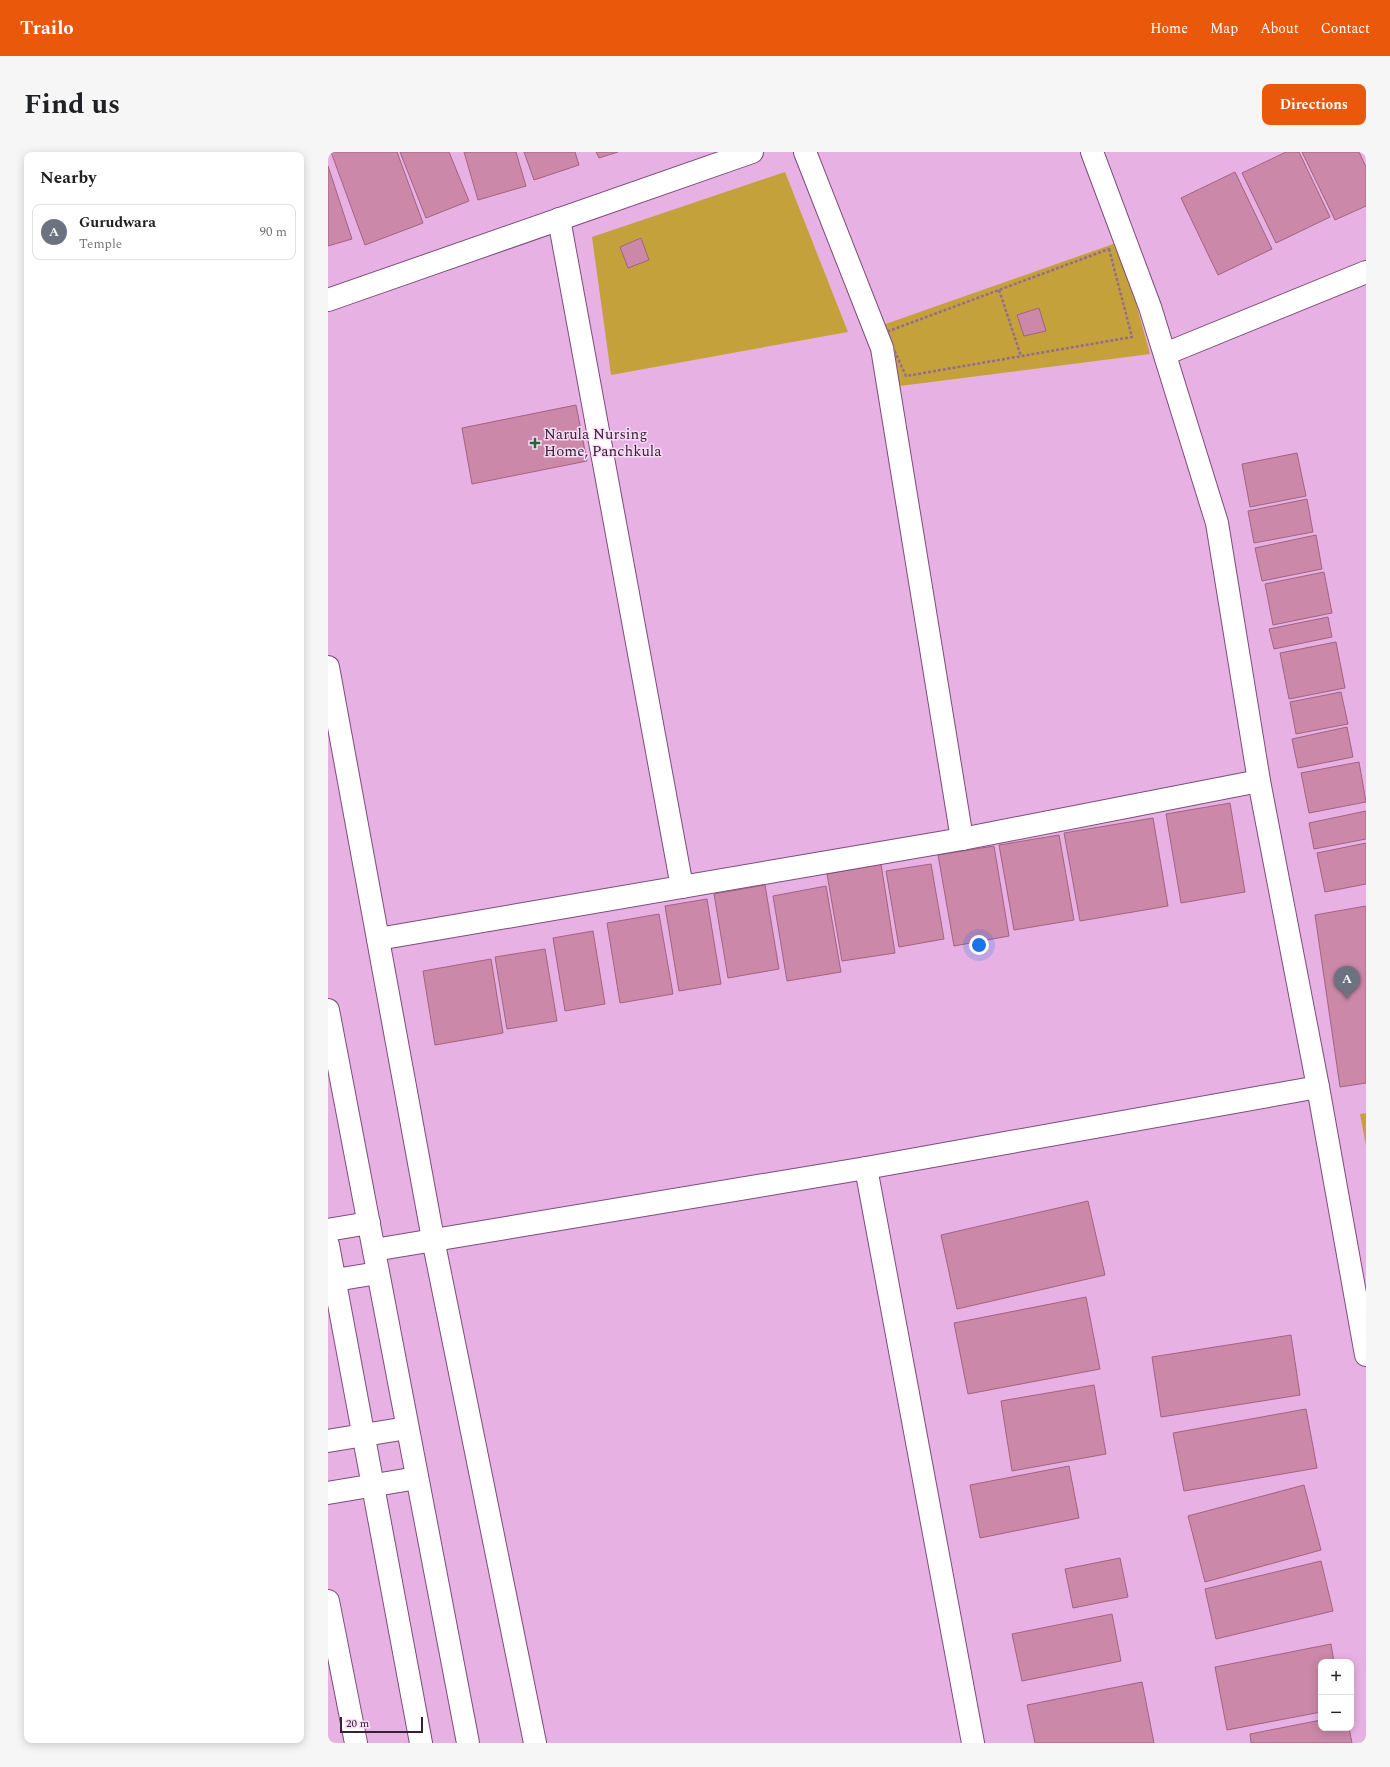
<!DOCTYPE html>
<meta charset="utf-8">
<style>
body{margin:0;font-family:Spectral,serif;background:#f6f6f6;color:#202124}
.controls{position:absolute;right:12px;bottom:12px;display:grid;overflow:hidden;border-radius:8px;box-shadow:0 2px 10px #0003}
.controls button{width:36px;height:36px;display:grid;place-items:center;padding:0;border:0;border-bottom:1px solid #e0e0e0;background:#fff;color:#202124;font:20px sans-serif}
.scale{position:absolute;left:12px;bottom:10px;width:83px;box-sizing:border-box;padding-left:4px;border:2px solid #362135;border-top:0;font-size:11px;line-height:14px;white-space:nowrap;color:#362135;-webkit-text-stroke:3px #f9dcf6;paint-order:stroke}
.you{position:absolute;left:651px;top:793px;width:14px;height:14px;margin:-10px;border:3px solid #fff;border-radius:50%;background:#1a73e8;box-shadow:0 0 0 6px #1a73e833}
.badge{display:grid;place-items:center;width:26px;height:26px;border-radius:50%;background:#ea580c;color:#fff;font-size:13px;font-weight:700}
.pin{position:absolute;translate:-50% -33px;filter:drop-shadow(0 1px 2px #0008)}
.pin::after{content:'';position:absolute;top:21px;width:14px;height:12px;background:inherit;clip-path:polygon(0 0,100% 0,50% 100%)}
.list{margin:0;padding:0;list-style:none}
h2{display:flex;justify-content:space-between;align-items:center;height:52px;margin:0;padding:0 16px;font-size:17px}
h2 small{font-size:13px;font-weight:400;color:#757577}
.list li{display:grid;grid-template-columns:26px 1fr auto;gap:12px;align-items:center;box-sizing:border-box;height:56px;margin:0 8px 8px;padding:0 8px;border:1px solid #e0e0e0;border-radius:8px}
.list b{display:block;font-size:15px;white-space:nowrap}
.list p{margin:0;font-size:13px;white-space:nowrap;color:#757577}
.list em{font-size:13px;font-style:normal;color:#757577}
.map{position:relative;flex:none;width:1038px;height:1591px;overflow:hidden;border-radius:8px}
header{display:flex;align-items:center;gap:24px;box-sizing:border-box;height:56px;padding:0 20px;background:#ea580c;color:#fff}
header strong{font-size:19px}
nav{display:flex;gap:22px;margin-inline-start:auto;font-size:14px}
.intro{display:flex;align-items:center;justify-content:space-between;box-sizing:border-box;height:96px;padding:0 24px}
h1{margin:0;font-size:28px}
.button{padding:10px 18px;border-radius:8px;background:#ea580c;color:#fff;font-size:14px;font-weight:700}
main{display:flex;gap:24px;padding:0 24px}
aside{flex:1;background:#fff;border-radius:8px;box-shadow:0 2px 10px #0003}
.map>svg:first-child{display:block}
</style>
<header>
<strong>Trailo</strong>
<nav><a>Home</a><a>Map</a><a>About</a><a>Contact</a></nav>
</header>
<div class="intro"><h1>Find us</h1><a class="button">Directions</a></div>
<main>
<aside>
<h2>Nearby<small></small></h2>
<ul class="list">
<li><span class="badge" style="background:#6b7280">A</span><div><b>Gurudwara</b><p>Temple</p></div><em>90 m</em></li>
</ul>
</aside>
<div class="map">
<svg width="1038" height="1591" viewBox="0 0 1038 1591">
<rect width="100%" height="100%" fill="#e8b1e3"/>
<g fill="#c5a13b">
<path d="M 457,20 L 520,180 L 283,223 L 264,85 Z"/>
<path d="M 791,90 L 822,202 L 564,235 L 549,175 Z"/>
<path d="M 1038,961 L 1038,994 L 1032,962 Z"/>
</g>
<g fill="#cb88a8" stroke="#a26281">
<path d="M 3,0 L 69,0 L 95,71 L 37,93 Z"/>
<path d="M 72,0 L 121,0 L 141,49 L 98,66 Z"/>
<path d="M 136,0 L 188,0 L 198,34 L 150,48 Z"/>
<path d="M 196,0 L 247,0 L 251,13 L 206,28 Z"/>
<path d="M 268,0 L 290,0 L 271,6 Z"/>
<path d="M 958,0 L 971,0 L 1002,65 L 948,91 L 914,21 Z"/>
<path d="M 974,0 L 1031,0 L 1038,15 L 1038,54 L 1007,68 Z"/>
<path d="M 0,14 L 24,87 L 0,94 Z"/>
<path d="M 907,20 L 944,97 L 890,123 L 853,46 Z"/>
<path d="M 313,86 L 321,108 L 300,116 L 292,95 Z"/>
<path d="M 711,156 L 718,179 L 696,184 L 689,163 Z"/>
<path d="M 248,253 L 259,309 L 144,332 L 134,276 Z"/>
<path d="M 969,301 L 978,344 L 922,355 L 914,312 Z"/>
<path d="M 979,347 L 985,380 L 926,391 L 920,359 Z"/>
<path d="M 988,383 L 994,417 L 934,429 L 927,396 Z"/>
<path d="M 996,420 L 1004,461 L 945,473 L 937,432 Z"/>
<path d="M 1000,465 L 1004,485 L 946,497 L 941,477 Z"/>
<path d="M 1008,490 L 1017,536 L 961,547 L 952,501 Z"/>
<path d="M 1013,540 L 1020,572 L 968,582 L 962,550 Z"/>
<path d="M 1019,575 L 1025,605 L 970,616 L 964,587 Z"/>
<path d="M 1031,610 L 1038,650 L 981,661 L 973,621 Z"/>
<path d="M 902,651 L 917,740 L 853,751 L 838,662 Z"/>
<path d="M 1038,659 L 1038,687 L 986,697 L 981,671 Z"/>
<path d="M 825,666 L 840,754 L 752,769 L 736,681 Z"/>
<path d="M 731,683 L 746,768 L 686,778 L 671,693 Z"/>
<path d="M 1038,691 L 1038,732 L 997,740 L 989,701 Z"/>
<path d="M 666,694 L 681,784 L 626,794 L 610,703 Z"/>
<path d="M 553,712 L 567,801 L 514,809 L 499,722 Z"/>
<path d="M 603,712 L 616,787 L 571,795 L 558,719 Z"/>
<path d="M 437,733 L 451,817 L 400,826 L 386,742 Z"/>
<path d="M 498,734 L 513,820 L 459,829 L 445,744 Z"/>
<path d="M 379,747 L 393,832 L 351,839 L 337,754 Z"/>
<path d="M 1038,754 L 1038,931 L 1012,935 L 987,763 Z"/>
<path d="M 331,762 L 345,842 L 292,851 L 279,771 Z"/>
<path d="M 265,779 L 277,852 L 237,859 L 225,786 Z"/>
<path d="M 217,797 L 229,869 L 179,877 L 167,805 Z"/>
<path d="M 163,807 L 175,881 L 107,893 L 95,819 Z"/>
<path d="M 760,1049 L 777,1123 L 629,1157 L 613,1083 Z"/>
<path d="M 758,1145 L 772,1217 L 640,1242 L 626,1171 Z"/>
<path d="M 963,1183 L 972,1243 L 833,1265 L 824,1205 Z"/>
<path d="M 766,1233 L 778,1302 L 684,1319 L 673,1249 Z"/>
<path d="M 978,1257 L 989,1316 L 856,1339 L 845,1281 Z"/>
<path d="M 741,1314 L 751,1366 L 652,1386 L 642,1333 Z"/>
<path d="M 976,1333 L 993,1398 L 877,1430 L 860,1364 Z"/>
<path d="M 792,1406 L 800,1445 L 745,1456 L 737,1417 Z"/>
<path d="M 993,1409 L 1005,1459 L 888,1487 L 877,1437 Z"/>
<path d="M 784,1462 L 793,1509 L 694,1529 L 684,1482 Z"/>
<path d="M 1003,1492 L 1006,1510 L 993,1510 L 993,1560 L 899,1578 L 887,1515 Z"/>
<path d="M 814,1530 L 826,1591 L 707,1591 L 699,1553 Z"/>
<path d="M 993,1568 L 993,1576 L 1021,1576 L 1024,1591 L 923,1591 L 922,1582 Z"/>
</g>
<g fill="none" stroke-linecap="round" stroke-linejoin="round">
<g stroke="#7d4c7a" stroke-width="24">
<g id="minor">
<path d="M 477,0 L 554,196 L 634,687"/>
<path d="M 764,0 L 822,155 L 889,371 L 931,629 L 990,935 L 1038,1203"/>
<path d="M 231,67 L 354,735"/>
<path d="M 0,148 L 424,0"/>
<path d="M 837,202 L 1038,120"/>
<path d="M 0,515 L 105,1087 L 207,1591"/>
<path d="M 50,787 L 634,687 L 931,629"/>
<path d="M 538,1016 L 645,1591"/>
<path d="M 46,1098 L 538,1016 L 990,935"/>
<path d="M 0,1289 L 79,1276"/>
<path d="M 0,1341 L 89,1326"/>
<path d="M 0,1449 L 28,1591"/>
</g>
</g>
<g stroke="#7d4c7a" stroke-width="24">
<g id="tertiary">
<path d="M 0,858 L 140,1591"/>
<path d="M 0,1078 L 41,1071"/>
<path d="M 0,1093 L 93,1591"/>
<path d="M 7,1128 L 50,1121"/>
</g>
</g>
<g stroke="#936c90" stroke-width="2.5" stroke-dasharray="3 2" stroke-linecap="butt">
<path d="M 781,97 L 804,185 L 578,224 L 558,180 Z"/>
<path d="M 671,138 L 693,204"/>
</g>
<use href="#minor" stroke="#fff" stroke-width="22"/>
<use href="#tertiary" stroke="#fff" stroke-width="22"/>
</g>
<path fill="#216936" stroke="#f9dcf6" stroke-width="1.5" d="M205 285h4v4h4v4h-4v4h-4v-4h-4v-4h4z"/>
<g text-anchor="middle" stroke-width="3" stroke-linejoin="round" paint-order="stroke">
<g font-size="15" fill="#362135" stroke="#f9dcf6" text-anchor="start">
<text x="216" y="287">Narula Nursing<tspan x="216" dy="17">Home, Panchkula</tspan></text>
</g>
</g>
</svg>
<div class="controls">
<button>+</button>
<button>−</button>
</div>
<div class="scale">20 m</div>
<div class="you"></div>
<div class="pin badge" style="left:1019px;top:847px;background:#6b7280">A</div>
</div>
</main>
